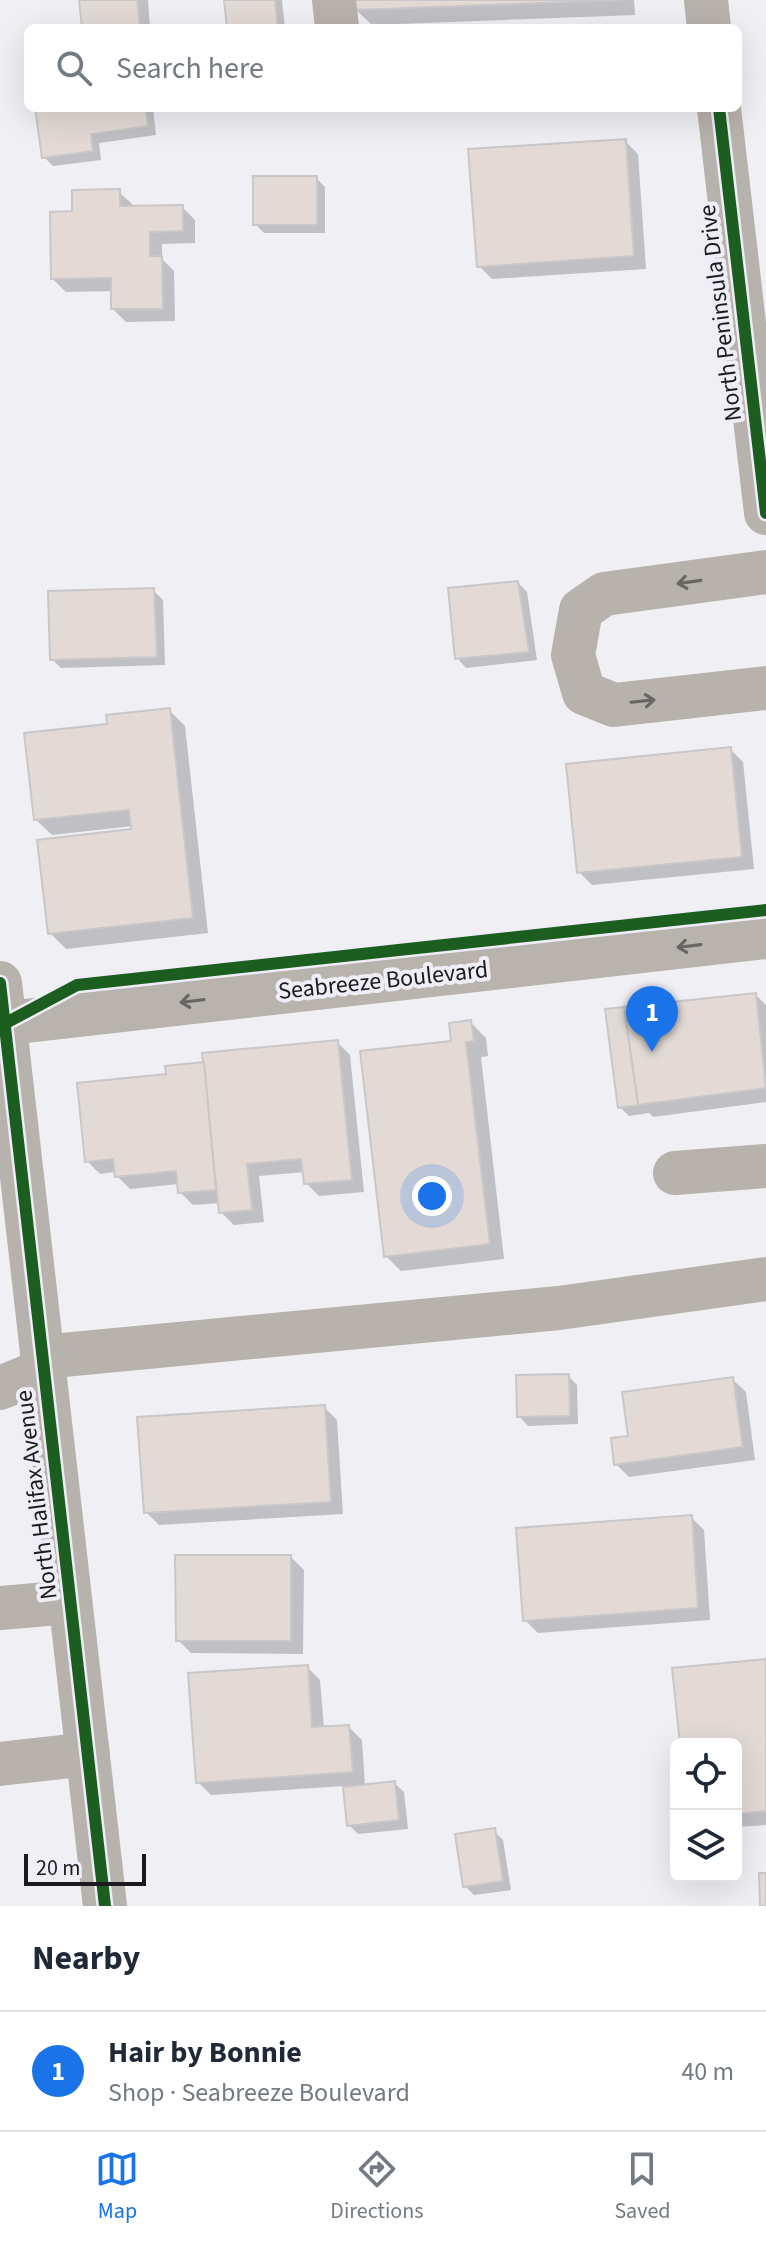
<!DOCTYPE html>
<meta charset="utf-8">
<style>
body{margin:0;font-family:"Source Sans 3",sans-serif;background:#f6f6f7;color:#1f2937}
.controls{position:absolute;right:24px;bottom:24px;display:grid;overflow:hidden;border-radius:12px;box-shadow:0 8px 32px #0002}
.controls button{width:72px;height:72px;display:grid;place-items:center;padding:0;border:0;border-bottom:2px solid #e0e1e3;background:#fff;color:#1f2937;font:40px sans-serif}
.scale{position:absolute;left:24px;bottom:20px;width:122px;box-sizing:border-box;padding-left:8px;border:4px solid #1b1a1d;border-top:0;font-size:22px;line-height:28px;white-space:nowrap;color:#1b1a1d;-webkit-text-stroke:6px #efedf6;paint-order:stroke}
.you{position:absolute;left:432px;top:1196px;width:28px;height:28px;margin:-20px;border:6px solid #fff;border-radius:50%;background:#1a73e8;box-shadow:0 0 0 12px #1a73e833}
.badge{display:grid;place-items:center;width:52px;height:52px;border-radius:50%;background:#1a73e8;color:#fff;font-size:26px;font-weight:700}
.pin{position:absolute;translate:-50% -66px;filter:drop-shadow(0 2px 4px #0008)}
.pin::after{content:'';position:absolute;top:42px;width:28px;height:24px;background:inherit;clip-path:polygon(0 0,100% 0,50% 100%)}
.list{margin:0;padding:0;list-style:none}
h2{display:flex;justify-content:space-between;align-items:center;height:104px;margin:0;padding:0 32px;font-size:34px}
h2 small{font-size:26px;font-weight:400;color:#747a83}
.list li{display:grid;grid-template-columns:52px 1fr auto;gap:24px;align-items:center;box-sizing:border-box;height:120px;padding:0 32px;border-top:2px solid #e0e1e3}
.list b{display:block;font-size:30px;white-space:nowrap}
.list p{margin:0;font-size:26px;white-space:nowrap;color:#747a83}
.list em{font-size:26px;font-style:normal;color:#747a83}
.icon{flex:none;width:44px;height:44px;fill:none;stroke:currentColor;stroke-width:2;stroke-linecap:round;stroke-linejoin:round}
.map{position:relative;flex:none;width:766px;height:1906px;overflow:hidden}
.search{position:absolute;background:#fff;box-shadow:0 8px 32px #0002;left:24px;right:24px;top:24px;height:88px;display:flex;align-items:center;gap:20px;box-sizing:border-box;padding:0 28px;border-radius:12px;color:#747a83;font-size:30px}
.sheet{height:224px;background:#fff}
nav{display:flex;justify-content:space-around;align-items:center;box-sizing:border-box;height:112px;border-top:2px solid #e0e1e3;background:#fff;font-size:22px;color:#747a83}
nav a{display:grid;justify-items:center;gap:4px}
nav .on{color:#1a73e8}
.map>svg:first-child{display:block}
</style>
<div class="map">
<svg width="766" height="1906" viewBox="0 0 766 1906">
<rect width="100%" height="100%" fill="#f0eff4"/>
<g fill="#0003">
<path d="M 81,0 L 148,0 L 150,28 L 84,28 Z"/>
<path d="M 226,0 L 282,0 L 285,28 L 229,28 Z"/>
<path d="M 356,0 L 634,0 L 635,15 L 372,25 L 356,10 Z"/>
<path d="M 37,108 L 153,108 L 156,135 L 99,143 L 101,160 L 53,166 L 44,157 Z"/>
<path d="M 275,108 L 298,108 L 298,111 Z"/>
<path d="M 625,141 L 638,154 L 646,269 L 492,279 L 479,266 Z"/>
<path d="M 316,178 L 325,187 L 325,233 L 264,233 L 255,224 Z"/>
<path d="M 119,192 L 132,204 L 132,207 L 182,207 L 195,220 L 195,243 L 162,244 L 162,259 L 174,271 L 175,321 L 126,322 L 113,309 L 113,291 L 66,292 L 53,279 L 74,213 Z"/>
<path d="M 518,583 L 527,592 L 537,660 L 466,668 L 457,658 Z"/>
<path d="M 153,590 L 163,600 L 165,665 L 61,668 L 52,659 Z"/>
<path d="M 169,710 L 185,726 L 208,933 L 66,949 L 50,933 L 133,831 L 133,826 L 52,835 L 36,820 L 110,726 Z"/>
<path d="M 730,749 L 743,762 L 754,869 L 592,885 L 579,872 Z"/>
<path d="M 756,995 L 766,1005 L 766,1102 L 653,1117 L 649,1113 L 629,1116 L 620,1107 Z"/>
<path d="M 470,1022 L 486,1038 L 488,1056 L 481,1057 L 504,1259 L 401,1271 L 386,1256 L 453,1042 Z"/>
<path d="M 337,1042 L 350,1055 L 364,1192 L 319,1196 L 306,1183 L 305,1172 L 259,1176 L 264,1222 L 234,1225 L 221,1212 L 220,1203 L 193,1205 L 180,1192 L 179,1184 L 130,1189 L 117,1176 L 116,1172 L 100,1174 L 87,1161 L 168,1076 L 206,1064 Z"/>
<path d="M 568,1376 L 577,1385 L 578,1424 L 528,1426 L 519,1416 Z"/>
<path d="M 732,1379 L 746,1392 L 755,1460 L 629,1477 L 616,1464 Z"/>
<path d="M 324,1407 L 337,1420 L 343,1514 L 159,1525 L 146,1512 Z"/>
<path d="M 691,1517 L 704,1530 L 710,1620 L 538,1633 L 525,1620 Z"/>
<path d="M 291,1557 L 304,1570 L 303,1654 L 191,1653 L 178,1640 Z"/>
<path d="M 766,1661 L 766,1825 L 736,1827 L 736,1744 L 682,1744 Z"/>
<path d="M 307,1667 L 320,1680 L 324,1728 L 349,1727 L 362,1740 L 365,1786 L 394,1783 L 404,1792 L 408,1829 L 358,1834 L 349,1825 L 344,1786 L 211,1795 L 198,1782 Z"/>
<path d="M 494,1831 L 503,1840 L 511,1890 L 474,1895 L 465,1886 Z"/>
</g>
<g fill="#e3dad6" stroke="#c9c7c9" stroke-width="2">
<path d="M 79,0 L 137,0 L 140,27 L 82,28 Z"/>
<path d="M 224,0 L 275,0 L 278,28 L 227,28 Z"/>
<path d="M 354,0 L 620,0 L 354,10 Z"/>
<path d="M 35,108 L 146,108 L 148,126 L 91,134 L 93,151 L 42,158 Z"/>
<path d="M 626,139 L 634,256 L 477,267 L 468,149 Z"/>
<rect x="253" y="176" width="64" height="49"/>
<path d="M 120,189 L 120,206 L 183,205 L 183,231 L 150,232 L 150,256 L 162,256 L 163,309 L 111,309 L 111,278 L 51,279 L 50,212 L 72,211 L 72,190 Z"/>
<path d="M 518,581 L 529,652 L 455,659 L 448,588 Z"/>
<path d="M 154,588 L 157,657 L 50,660 L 48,591 Z"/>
<path d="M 170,708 L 193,918 L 48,934 L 37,840 L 131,829 L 129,810 L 34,820 L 24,733 L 107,724 L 106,715 Z"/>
<path d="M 731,747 L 742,857 L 577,873 L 566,764 Z"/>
<path d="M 756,993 L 766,1088 L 638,1105 L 624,1007 Z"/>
<path d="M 624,1007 L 638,1105 L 618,1108 L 605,1009 Z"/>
<path d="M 471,1020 L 474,1041 L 466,1042 L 490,1244 L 384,1257 L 360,1051 L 451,1041 L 449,1023 Z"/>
<path d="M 338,1040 L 352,1180 L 304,1184 L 301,1159 L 247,1164 L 252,1210 L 219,1213 L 202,1053 Z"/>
<path d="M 204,1062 L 216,1190 L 178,1193 L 176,1171 L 115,1177 L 113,1159 L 85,1162 L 77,1083 L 166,1074 L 165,1066 Z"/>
<path d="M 569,1374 L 570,1416 L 517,1417 L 516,1375 Z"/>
<path d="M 733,1377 L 743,1447 L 614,1465 L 611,1438 L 628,1436 L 622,1392 Z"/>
<path d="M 325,1405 L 331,1502 L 144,1513 L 137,1417 Z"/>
<path d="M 692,1515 L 698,1608 L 523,1621 L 516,1528 Z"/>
<path d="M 175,1555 L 291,1555 L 291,1641 L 176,1641 Z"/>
<path d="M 766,1659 L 766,1811 L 736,1814 L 736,1744 L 680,1744 L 672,1668 Z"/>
<path d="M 308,1665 L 312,1727 L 349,1725 L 353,1772 L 196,1783 L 188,1673 Z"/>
<path d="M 395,1781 L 399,1820 L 347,1826 L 343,1787 Z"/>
<path d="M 495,1828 L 503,1881 L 463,1887 L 455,1834 Z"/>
<path d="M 759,1873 L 766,1873 L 766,1906 L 760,1906 Z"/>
</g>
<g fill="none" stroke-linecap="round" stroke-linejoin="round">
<g stroke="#b7b2ab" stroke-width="44">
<path d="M 334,0 L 337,28"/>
<path d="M 706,0 L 709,28"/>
<path d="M 719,108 L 766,513"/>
<path d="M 766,572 L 604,594 L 581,610 L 573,655 L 584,693 L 614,705 L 766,688"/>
<path d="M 0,983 L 105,1906"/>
<path d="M 675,1173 L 766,1166"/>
<path d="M 42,1357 L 559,1308 L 766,1279"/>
<path d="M 0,1388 L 44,1370"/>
<path d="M 0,1608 L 70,1602"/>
<path d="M 0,1764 L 88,1754"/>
</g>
<path stroke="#b9b3ad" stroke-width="44" d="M 0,1024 L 766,937"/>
<g stroke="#efedf6" stroke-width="17">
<g id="cycleway">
<path d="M 719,108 L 766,513"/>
<path d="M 0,983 L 105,1906"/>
<path d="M 4,1024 L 77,985 L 766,910"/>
</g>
</g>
<use href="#cycleway" stroke="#1b5e20" stroke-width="12"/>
</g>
<defs><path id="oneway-shaft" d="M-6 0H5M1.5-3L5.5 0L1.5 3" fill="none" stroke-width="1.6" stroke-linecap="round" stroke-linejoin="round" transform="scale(2)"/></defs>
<g stroke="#696664">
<use href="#oneway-shaft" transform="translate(689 582) rotate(172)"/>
<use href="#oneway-shaft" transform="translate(643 701) rotate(-6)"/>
</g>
<g stroke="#6a6665">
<use href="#oneway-shaft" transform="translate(689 946) rotate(173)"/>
<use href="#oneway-shaft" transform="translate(192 1001) rotate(173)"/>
</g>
<g text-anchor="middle" stroke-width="8" stroke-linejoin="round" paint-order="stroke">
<g font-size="24" fill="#1b1a1d" stroke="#efedf6">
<text transform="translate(720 313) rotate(-97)" y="8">North Peninsula Drive</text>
<text transform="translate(383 980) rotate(-6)" y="8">Seabreeze Boulevard</text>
<text transform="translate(36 1495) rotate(-97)" y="8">North Halifax Avenue</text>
</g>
</g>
</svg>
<div class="controls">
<button><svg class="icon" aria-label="locate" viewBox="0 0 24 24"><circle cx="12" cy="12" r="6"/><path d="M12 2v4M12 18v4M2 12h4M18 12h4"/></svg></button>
<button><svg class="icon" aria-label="layers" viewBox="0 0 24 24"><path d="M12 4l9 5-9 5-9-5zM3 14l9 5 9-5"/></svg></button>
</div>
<div class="scale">20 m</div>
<div class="you"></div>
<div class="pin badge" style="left:652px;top:1052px">1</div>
<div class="search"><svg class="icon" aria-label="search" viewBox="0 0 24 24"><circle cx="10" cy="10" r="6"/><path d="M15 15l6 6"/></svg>Search here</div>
</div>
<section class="sheet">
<h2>Nearby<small></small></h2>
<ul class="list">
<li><span class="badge">1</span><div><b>Hair by Bonnie</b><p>Shop · Seabreeze Boulevard</p></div><em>40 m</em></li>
</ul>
</section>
<nav>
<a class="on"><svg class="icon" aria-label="map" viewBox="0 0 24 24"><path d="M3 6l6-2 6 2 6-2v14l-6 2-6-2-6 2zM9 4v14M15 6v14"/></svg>Map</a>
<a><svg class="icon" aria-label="directions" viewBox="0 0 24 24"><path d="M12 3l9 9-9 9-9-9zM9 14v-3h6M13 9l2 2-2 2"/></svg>Directions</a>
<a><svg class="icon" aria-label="saved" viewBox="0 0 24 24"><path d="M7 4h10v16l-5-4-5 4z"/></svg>Saved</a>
</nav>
